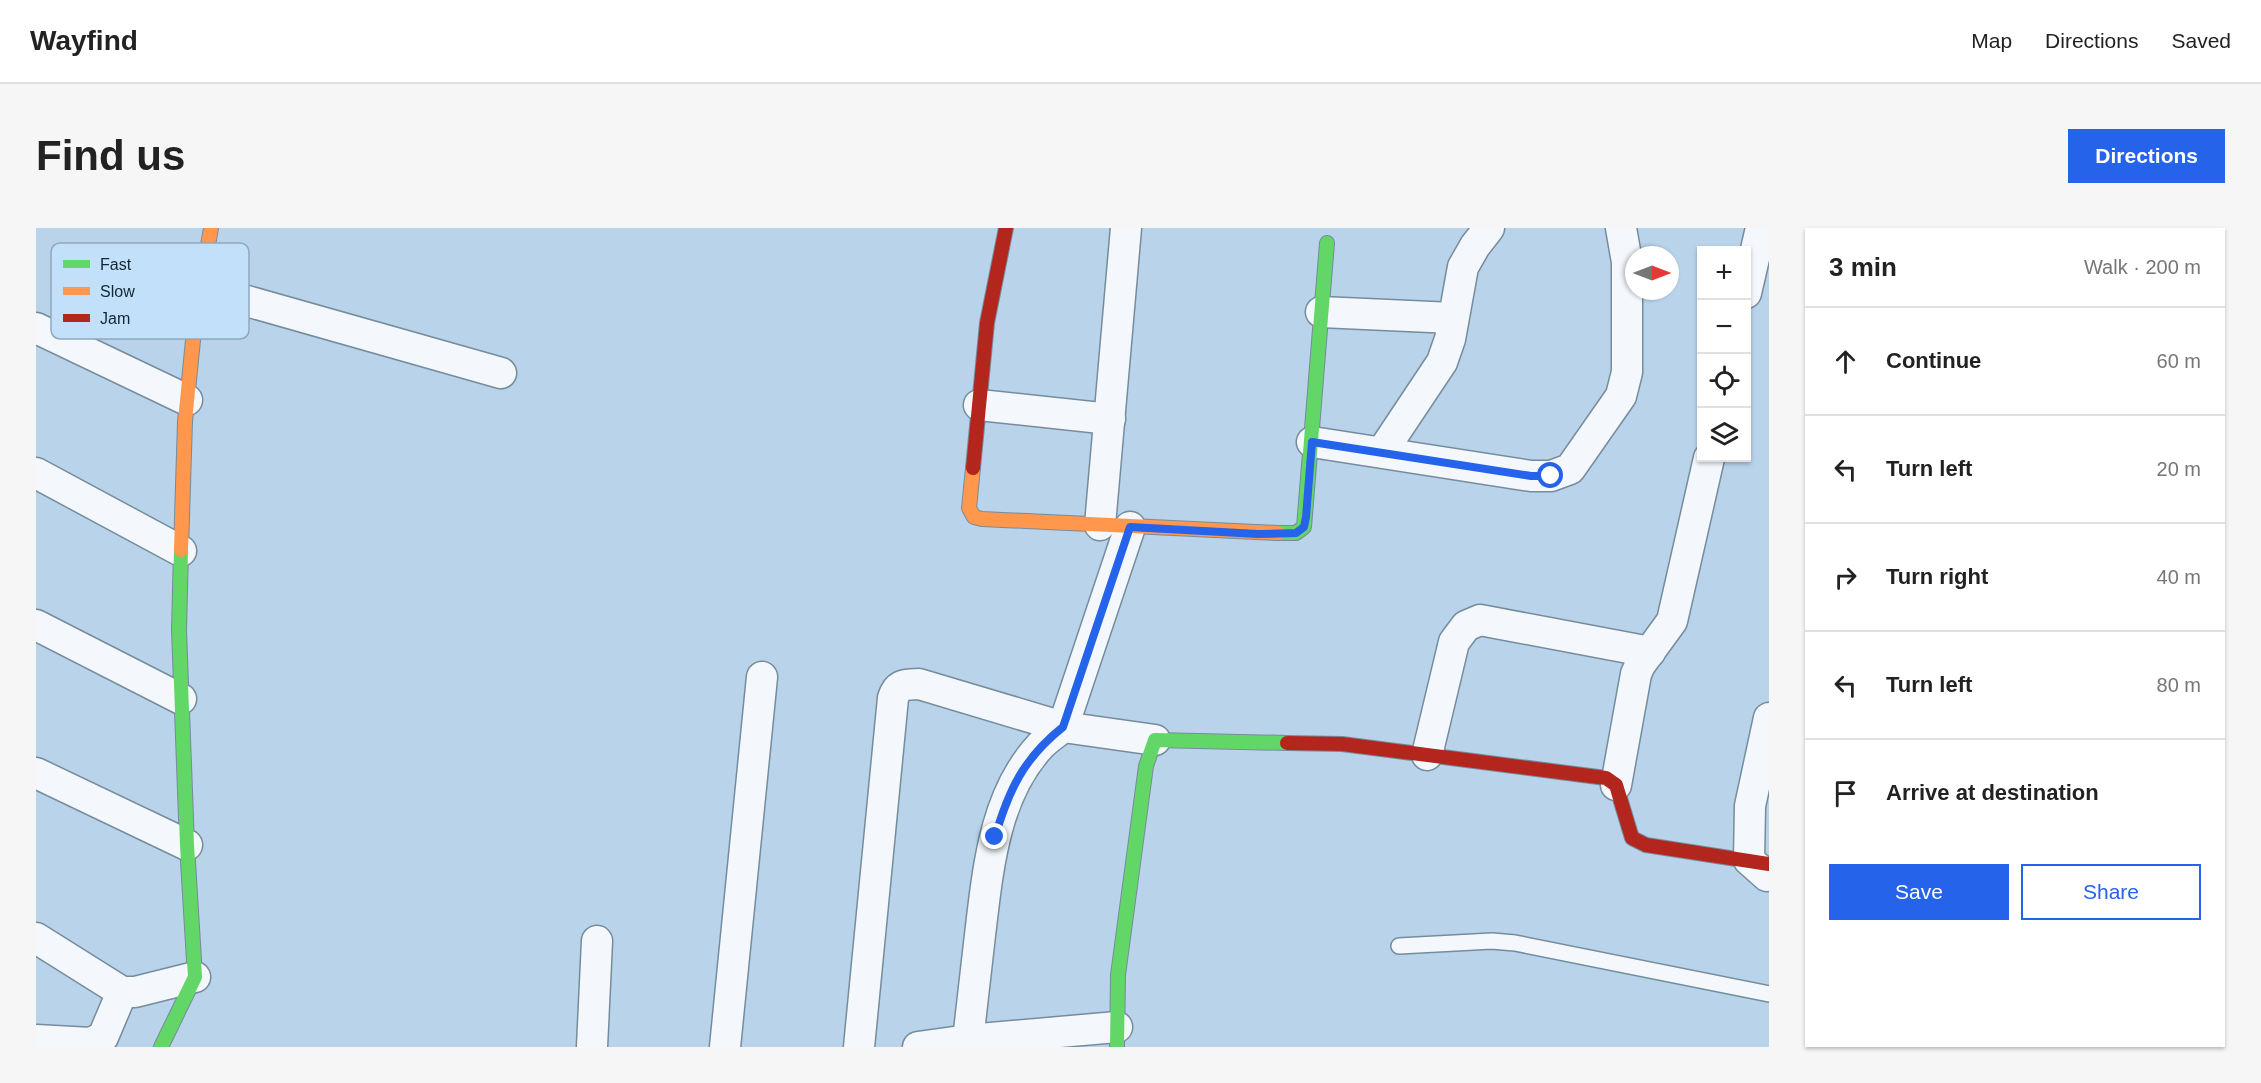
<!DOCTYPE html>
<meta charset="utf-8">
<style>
body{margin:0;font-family:Arial,sans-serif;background:#f6f6f6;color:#222}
.controls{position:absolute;right:18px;top:18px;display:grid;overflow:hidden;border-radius:0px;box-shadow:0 2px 4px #0004}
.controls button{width:54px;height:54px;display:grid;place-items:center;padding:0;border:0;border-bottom:2px solid #e0e0e0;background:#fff;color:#222;font:30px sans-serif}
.compass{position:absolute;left:1589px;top:18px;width:54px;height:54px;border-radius:50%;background:#fff;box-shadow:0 2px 4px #0004;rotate:90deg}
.stop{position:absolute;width:18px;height:18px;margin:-14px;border:4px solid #2563eb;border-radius:50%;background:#fff}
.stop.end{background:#2563eb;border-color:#fff;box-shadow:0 2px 6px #0008}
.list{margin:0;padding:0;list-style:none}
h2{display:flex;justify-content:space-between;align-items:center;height:78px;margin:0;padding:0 24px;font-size:26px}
h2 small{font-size:20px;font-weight:400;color:#767676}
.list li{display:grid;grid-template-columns:39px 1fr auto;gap:18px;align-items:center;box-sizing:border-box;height:108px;padding:0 24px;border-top:2px solid #e0e0e0}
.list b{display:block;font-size:22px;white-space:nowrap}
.list em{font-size:20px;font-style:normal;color:#767676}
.actions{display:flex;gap:12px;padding:18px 24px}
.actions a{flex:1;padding:14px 0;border:2px solid #2563eb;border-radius:0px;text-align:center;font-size:21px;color:#2563eb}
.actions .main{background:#2563eb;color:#fff}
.icon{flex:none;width:33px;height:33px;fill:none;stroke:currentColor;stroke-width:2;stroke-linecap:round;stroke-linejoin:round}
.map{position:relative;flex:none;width:1733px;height:819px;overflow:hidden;border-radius:0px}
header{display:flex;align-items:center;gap:36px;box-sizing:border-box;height:84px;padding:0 30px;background:#fff;border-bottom:2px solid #e0e0e0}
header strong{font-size:28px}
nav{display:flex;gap:33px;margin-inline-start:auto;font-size:21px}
.intro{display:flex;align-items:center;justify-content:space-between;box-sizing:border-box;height:144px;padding:0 36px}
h1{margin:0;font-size:42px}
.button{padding:15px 27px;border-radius:0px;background:#2563eb;color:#fff;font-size:21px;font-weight:700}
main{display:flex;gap:36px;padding:0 36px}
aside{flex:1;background:#fff;border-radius:0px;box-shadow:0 2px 4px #0004}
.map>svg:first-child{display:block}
</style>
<header>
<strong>Wayfind</strong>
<nav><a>Map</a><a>Directions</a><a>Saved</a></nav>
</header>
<div class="intro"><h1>Find us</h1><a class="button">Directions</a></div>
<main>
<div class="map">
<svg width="1733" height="819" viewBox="0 0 1733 819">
<rect width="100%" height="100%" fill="#b8d3ea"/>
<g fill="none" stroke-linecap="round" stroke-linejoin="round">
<g stroke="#768c9c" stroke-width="18">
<path id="lane" d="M 1363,718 L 1456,713 L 1479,715 L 1733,766"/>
</g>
<g stroke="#768c9c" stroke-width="33">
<g id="street">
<path d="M 165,60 L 465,145"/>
<path d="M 1710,65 L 1725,0"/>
<path d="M 1285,84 L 1417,90"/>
<path d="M 0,100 L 151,172"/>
<path d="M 943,177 L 1074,191"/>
<path d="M 1276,214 L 1495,248 L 1515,248 L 1534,241 L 1585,168 L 1591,144 L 1591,34 L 1585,0"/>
<path d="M 1346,224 L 1406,134 L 1414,111 L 1427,39 L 1439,18 L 1453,0"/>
<path d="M 0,245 L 145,323"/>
<path d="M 1064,297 L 1090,0"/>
<path d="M 0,397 L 145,471"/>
<path d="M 1391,527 L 1418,414 L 1430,398 L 1444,392 L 1614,424"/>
<path d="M 0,545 L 151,617"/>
<path d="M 1580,557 L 1600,446 L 1604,437 L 1636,393 L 1673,230"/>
<path d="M 1731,648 L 1713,632 L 1714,578 L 1733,490"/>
<path d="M 0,710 L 86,764 L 99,764 L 159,749"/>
<path d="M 0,812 L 55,815 L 67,809 L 86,764"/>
<path d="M 932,812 C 936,777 940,742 944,707 C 952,641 958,567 1005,517 C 1012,510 1020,505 1027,499 L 1094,299"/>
<path d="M 556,819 L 561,713"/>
<path d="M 689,819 L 726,449"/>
<path d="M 823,819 L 857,470 C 862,455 869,457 883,456 L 1027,499 L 1119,512"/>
<path d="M 882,819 L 932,812 L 1081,799"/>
</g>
</g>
<g stroke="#768c9c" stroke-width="16">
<g id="fast">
<path d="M 1242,305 L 1260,305 L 1268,299 L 1291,15"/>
<path d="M 125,819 L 159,749 L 151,617 L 143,402 L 145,322"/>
<path d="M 1081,819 L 1082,747 L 1110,538 L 1119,512 L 1251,515"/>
</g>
</g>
<g stroke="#768c9c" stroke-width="16">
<g id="slow">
<path d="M 937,240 L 933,280 L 938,289 L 946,291 L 1242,305"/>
<path d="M 145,322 L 149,193 L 159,92 L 175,0"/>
</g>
</g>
<g stroke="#768c9c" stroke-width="16">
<g id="jam">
<path d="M 937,240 L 951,95 L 970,0"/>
<path d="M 1251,515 L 1306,516 L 1570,550 L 1580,557 L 1596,610 L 1610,617 L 1733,636"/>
</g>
</g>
<use href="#lane" stroke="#f4f8fc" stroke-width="15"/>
<use href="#street" stroke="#f4f8fc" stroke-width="30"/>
<use href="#fast" stroke="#63d668" stroke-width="14"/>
<use href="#slow" stroke="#ff974d" stroke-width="14"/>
<use href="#jam" stroke="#b3261e" stroke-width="14"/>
</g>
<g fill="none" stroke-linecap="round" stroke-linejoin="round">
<path stroke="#2563eb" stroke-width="8" d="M 959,609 C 973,561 988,530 1027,499 L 1094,299 L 1222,306 L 1260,305 L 1268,299 L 1270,289 L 1276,214 L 1495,248 L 1515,248"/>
</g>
<rect x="15" y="15" width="198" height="96" rx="9" fill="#c2e0f9" stroke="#8ea8be" stroke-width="1.5"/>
<rect x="27" y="32" width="27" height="8" fill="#63d668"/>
<rect x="27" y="59" width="27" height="8" fill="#ff974d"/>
<rect x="27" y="86" width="27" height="8" fill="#b3261e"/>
<g font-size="16" fill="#132636">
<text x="64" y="42">Fast</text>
<text x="64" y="69">Slow</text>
<text x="64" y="96">Jam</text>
</g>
</svg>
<div class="controls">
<button>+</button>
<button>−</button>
<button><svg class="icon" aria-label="locate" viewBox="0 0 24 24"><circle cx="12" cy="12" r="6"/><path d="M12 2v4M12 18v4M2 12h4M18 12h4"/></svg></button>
<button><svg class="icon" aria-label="layers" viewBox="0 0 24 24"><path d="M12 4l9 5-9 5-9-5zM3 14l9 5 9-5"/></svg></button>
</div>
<svg class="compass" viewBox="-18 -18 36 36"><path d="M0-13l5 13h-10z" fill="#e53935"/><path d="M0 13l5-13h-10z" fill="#767676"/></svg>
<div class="stop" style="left:1515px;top:248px"></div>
<div class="stop end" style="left:959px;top:609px"></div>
</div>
<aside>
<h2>3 min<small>Walk · 200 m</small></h2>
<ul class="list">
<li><svg class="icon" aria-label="ahead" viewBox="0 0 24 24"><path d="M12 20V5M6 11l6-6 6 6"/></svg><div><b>Continue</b></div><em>60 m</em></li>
<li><svg class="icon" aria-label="left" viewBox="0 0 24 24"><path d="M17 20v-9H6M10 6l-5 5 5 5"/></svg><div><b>Turn left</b></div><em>20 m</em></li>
<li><svg class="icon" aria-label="right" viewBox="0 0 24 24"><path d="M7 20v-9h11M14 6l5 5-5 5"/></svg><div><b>Turn right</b></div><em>40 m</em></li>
<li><svg class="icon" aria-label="left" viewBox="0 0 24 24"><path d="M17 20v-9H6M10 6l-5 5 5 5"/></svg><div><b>Turn left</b></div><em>80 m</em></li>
<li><svg class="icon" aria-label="arrive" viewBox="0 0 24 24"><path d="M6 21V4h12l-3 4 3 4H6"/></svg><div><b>Arrive at destination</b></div></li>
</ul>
<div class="actions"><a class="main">Save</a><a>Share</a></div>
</aside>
</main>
